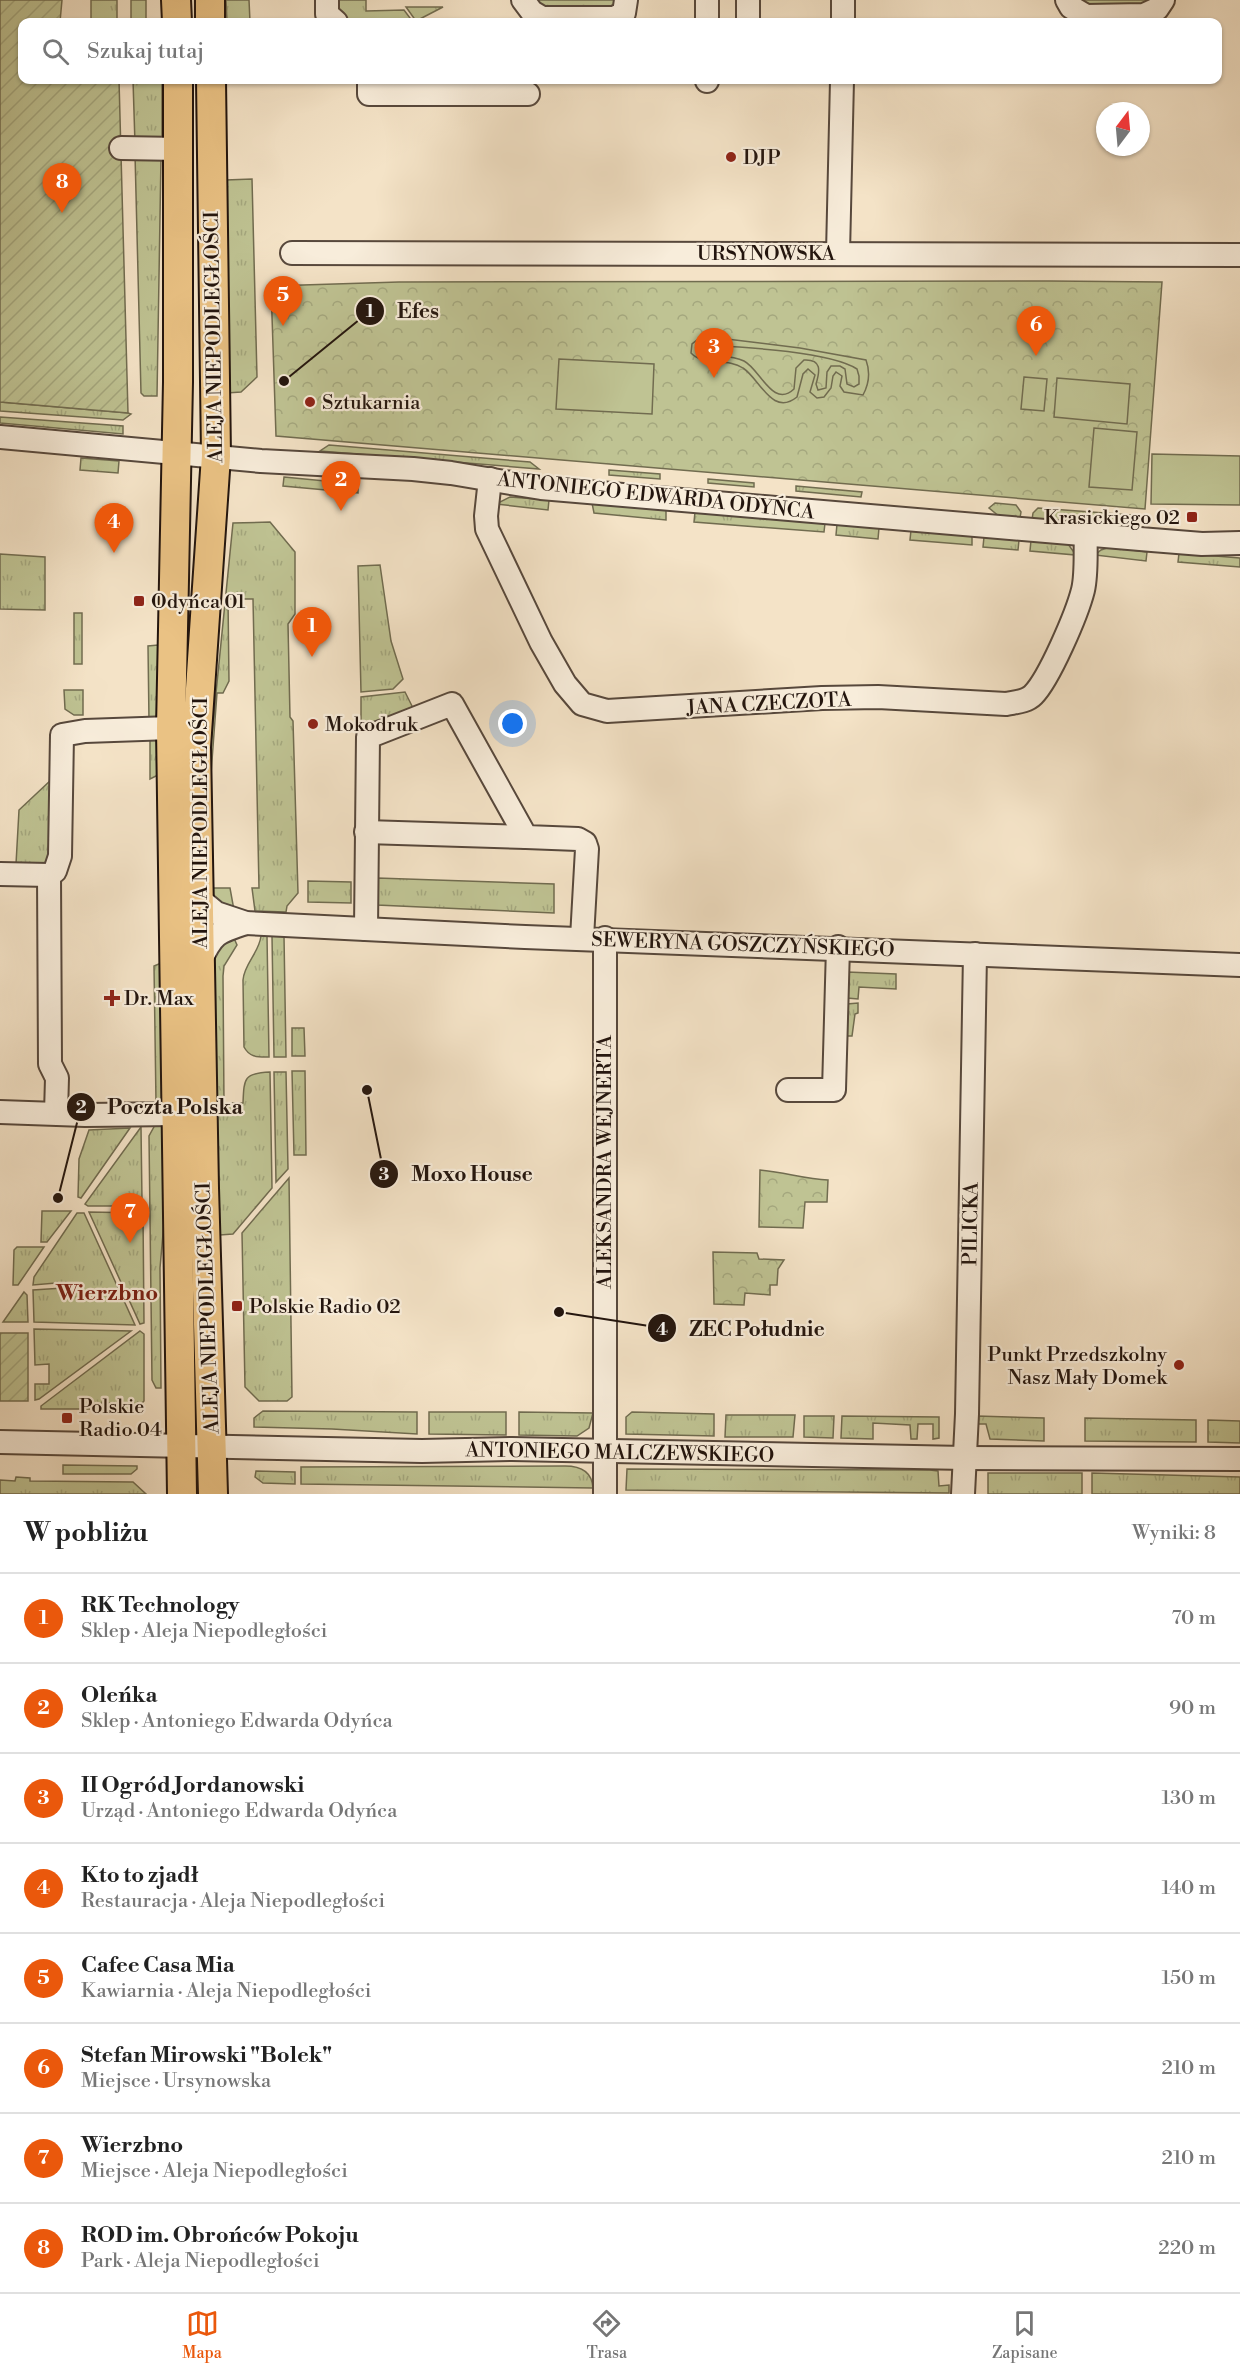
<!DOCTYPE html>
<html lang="pl">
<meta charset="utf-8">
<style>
body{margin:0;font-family:"Libre Bodoni",serif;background:#f2f2f2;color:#222}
.compass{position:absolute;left:1096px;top:102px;width:54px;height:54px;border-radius:50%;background:#fff;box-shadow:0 2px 4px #0004;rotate:16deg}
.you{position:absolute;left:513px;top:724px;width:21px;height:21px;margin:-15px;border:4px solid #fff;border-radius:50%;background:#1a73e8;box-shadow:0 0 0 9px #1a73e833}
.badge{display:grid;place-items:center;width:39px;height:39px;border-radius:50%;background:#ea580c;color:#fff;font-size:20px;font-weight:700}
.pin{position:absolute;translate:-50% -50px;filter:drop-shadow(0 2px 3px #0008)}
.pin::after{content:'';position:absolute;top:32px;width:21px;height:18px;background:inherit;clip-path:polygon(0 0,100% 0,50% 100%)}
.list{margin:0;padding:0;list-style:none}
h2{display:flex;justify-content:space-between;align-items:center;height:78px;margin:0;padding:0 24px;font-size:26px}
h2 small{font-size:20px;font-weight:400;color:#767676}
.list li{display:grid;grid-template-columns:39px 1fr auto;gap:18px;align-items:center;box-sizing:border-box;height:90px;padding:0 24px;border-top:2px solid #e0e0e0}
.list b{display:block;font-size:22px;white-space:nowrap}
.list p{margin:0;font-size:20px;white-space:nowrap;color:#767676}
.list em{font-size:20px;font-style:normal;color:#767676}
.icon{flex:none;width:33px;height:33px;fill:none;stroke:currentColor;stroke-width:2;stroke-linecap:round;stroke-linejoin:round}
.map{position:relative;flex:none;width:1240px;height:1494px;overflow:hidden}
.search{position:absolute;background:#fff;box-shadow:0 2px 4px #0004;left:18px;right:18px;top:18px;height:66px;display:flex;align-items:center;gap:15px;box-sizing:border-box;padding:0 21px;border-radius:12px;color:#767676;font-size:22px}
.sheet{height:798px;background:#fff}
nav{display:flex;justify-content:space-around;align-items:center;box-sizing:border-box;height:84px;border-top:2px solid #e0e0e0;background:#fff;font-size:16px;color:#767676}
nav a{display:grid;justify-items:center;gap:3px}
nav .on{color:#ea580c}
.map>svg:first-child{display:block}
</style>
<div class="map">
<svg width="1240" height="1494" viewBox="0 0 1240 1494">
<defs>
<pattern id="grass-tufts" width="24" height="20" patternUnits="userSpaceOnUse" patternTransform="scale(1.5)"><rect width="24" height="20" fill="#bfc393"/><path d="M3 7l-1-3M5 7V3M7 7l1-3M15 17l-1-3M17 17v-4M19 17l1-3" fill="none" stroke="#a4a77e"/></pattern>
<pattern id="forest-crowns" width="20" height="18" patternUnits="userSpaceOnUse" patternTransform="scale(1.5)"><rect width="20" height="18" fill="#bfc393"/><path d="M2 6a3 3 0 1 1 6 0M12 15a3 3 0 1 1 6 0" fill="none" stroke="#a4a77e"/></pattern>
<pattern id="garden-furrows" width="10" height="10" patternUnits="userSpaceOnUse" patternTransform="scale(1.5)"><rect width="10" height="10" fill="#bfc393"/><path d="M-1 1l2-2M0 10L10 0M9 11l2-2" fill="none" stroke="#a4a77e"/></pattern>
</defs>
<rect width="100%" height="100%" fill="#f4e3c7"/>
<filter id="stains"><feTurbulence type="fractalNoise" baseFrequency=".00333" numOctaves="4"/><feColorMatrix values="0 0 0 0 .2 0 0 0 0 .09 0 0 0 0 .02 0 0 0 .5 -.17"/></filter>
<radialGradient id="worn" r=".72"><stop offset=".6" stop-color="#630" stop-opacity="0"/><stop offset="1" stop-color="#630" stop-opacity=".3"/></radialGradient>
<g fill="url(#grass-tufts)" stroke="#716c50" stroke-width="1.5">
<rect x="91" y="0" width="26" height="22"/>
<rect x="131" y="0" width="15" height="22"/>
<path d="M 226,0 L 249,0 L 250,22 L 227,22 Z"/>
<path d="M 336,0 L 366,0 L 366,11 L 404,10 L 413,22 L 365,22 L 363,20 L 360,22 L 347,22 L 337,10 Z"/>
<path d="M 531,0 L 619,0 L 617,8 L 550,12 Z"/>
<path d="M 1076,0 L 1155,0 L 1149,6 L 1085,7 Z"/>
<path d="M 406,7 L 443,7 L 416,21 Z"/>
<path d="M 133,80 L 162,80 L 162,141 L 135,144 Z"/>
<path d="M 135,154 L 161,157 L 157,396 L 144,396 L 141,393 Z"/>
<path d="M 252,179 L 257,377 L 241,392 L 227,393 L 226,180 Z"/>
<path d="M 0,402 L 128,413 L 131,414 L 123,420 L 0,411 Z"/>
<path d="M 0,417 L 123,426 L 123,434 L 0,423 Z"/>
<path d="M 329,445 L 530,462 L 539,469 L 320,451 Z"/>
<path d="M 81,458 L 119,461 L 118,473 L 80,470 Z"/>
<path d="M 609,470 L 660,474 L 660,479 L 609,475 Z"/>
<path d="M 284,477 L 356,484 L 358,485 L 358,493 L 283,486 Z"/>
<path d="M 708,479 L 754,483 L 754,487 L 708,483 Z"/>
<path d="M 796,486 L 862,492 L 861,497 L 796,491 Z"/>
<path d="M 510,497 L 549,500 L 548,510 L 496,504 Z"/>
<path d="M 592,503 L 666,510 L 666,520 L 594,513 Z"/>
<path d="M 995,503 L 1016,505 L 1021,512 L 1020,518 L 1000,517 L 989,508 Z"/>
<path d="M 1038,508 L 1144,516 L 1143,521 L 1111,526 L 1032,520 L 1033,513 Z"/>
<path d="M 695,512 L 825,523 L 824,532 L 694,522 Z"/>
<path d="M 270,522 L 295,552 L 295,614 L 288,624 L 290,717 L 293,721 L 298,893 L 287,906 L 286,912 L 255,911 L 252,888 L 259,888 L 253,599 L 228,599 L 229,681 L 223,693 L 217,693 L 211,774 L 213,888 L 230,888 L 234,910 L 227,909 L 212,897 L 208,773 L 233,523 Z"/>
<path d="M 837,524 L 879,528 L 878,539 L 836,535 Z"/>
<path d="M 911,530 L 972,535 L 972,545 L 910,540 Z"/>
<path d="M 984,537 L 1019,540 L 1018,550 L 983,547 Z"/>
<path d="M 1031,540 L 1068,544 L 1076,555 L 1030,551 Z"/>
<path d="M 1110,547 L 1147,552 L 1146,561 L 1095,555 L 1101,550 Z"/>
<path d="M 1179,553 L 1240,558 L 1240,567 L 1178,562 Z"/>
<path d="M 0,554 L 45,557 L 45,610 L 0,609 Z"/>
<path d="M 380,565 L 391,641 L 403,679 L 393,689 L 361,692 L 358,566 Z"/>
<rect x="74" y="613" width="8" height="51"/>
<path d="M 158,645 L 159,715 L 156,719 L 149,721 L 148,646 Z"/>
<path d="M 64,690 L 83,690 L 83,715 L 74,715 L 65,709 Z"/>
<path d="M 405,692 L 413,708 L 361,726 L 361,697 Z"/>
<path d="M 150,735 L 159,742 L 160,774 L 150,779 Z"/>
<path d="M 51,780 L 52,852 L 45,863 L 16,864 L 19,810 Z"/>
<path d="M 377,878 L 554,884 L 554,913 L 377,905 Z"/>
<path d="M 308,881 L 351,882 L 351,903 L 308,902 Z"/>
<path d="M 233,936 L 237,945 L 224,966 L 223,976 L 224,1103 L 243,1103 C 244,1078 244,1073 270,1072 L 272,1188 L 233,1234 L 220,1235 L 213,1104 L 212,954 Z"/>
<path d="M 261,936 L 267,936 L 269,1057 C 258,1057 250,1058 244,1047 L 243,980 C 244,964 259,953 261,936 Z"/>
<path d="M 272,936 L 284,936 L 286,1057 L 274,1057 Z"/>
<path d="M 161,963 L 165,1104 L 156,1102 L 154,966 Z"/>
<path d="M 847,972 L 896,974 L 896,989 L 859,987 L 858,999 L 847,998 Z"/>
<path d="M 858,1003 L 858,1013 L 855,1014 L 852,1036 L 845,1036 L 847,1004 Z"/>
<path d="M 292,1028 L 304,1028 L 305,1056 L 292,1056 Z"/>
<path d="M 292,1071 L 305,1071 L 306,1155 L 294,1155 Z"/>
<path d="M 274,1072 L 286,1072 L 288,1169 L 276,1182 Z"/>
<path d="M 158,1124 L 164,1126 L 165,1211 L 160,1268 L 161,1388 L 156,1388 L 152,1380 L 149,1136 L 155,1125 Z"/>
<path d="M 141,1127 L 142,1201 L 139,1206 L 88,1206 L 85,1204 Z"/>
<path d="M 130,1128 L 81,1198 L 78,1197 L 79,1159 L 89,1130 Z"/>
<path d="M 289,1178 L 292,1397 L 287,1401 L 259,1401 L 245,1387 L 242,1233 Z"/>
<path d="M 42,1211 L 71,1211 L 47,1242 L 41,1242 Z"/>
<path d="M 89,1212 L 141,1213 L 143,1215 L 144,1323 L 140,1324 Z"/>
<path d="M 77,1213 L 84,1213 L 135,1325 L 34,1322 L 33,1290 L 64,1288 L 56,1283 L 33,1285 L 34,1277 Z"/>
<path d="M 17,1247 L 44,1247 L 18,1285 L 13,1285 L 14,1250 Z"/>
<path d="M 24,1292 L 27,1295 L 28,1322 L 3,1322 Z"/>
<path d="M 34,1329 L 131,1331 L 39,1399 L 35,1400 L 35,1384 L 49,1384 L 49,1364 L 35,1365 Z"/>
<path d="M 140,1331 L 144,1334 L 144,1401 L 135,1410 L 114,1410 L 113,1403 L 102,1403 L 102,1409 L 41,1409 L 41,1406 Z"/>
<path d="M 263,1411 L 417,1412 L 417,1434 L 332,1429 L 254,1427 L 254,1418 Z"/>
<path d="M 429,1412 L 506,1412 L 506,1435 L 429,1434 Z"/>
<path d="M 519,1412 L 593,1413 L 589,1428 L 577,1436 L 519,1435 Z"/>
<path d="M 632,1412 L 714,1414 L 714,1436 L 626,1434 L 626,1417 Z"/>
<path d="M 726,1415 L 795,1415 L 793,1437 L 725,1437 Z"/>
<path d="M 804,1416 L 834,1416 L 833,1438 L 804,1437 Z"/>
<path d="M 842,1416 L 939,1417 L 939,1438 L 933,1439 L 933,1424 L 918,1424 L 917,1439 L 911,1439 L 910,1425 L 873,1423 L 873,1439 L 841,1438 Z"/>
<path d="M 977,1416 L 1044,1418 L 1044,1441 L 990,1439 L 986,1424 L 978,1424 Z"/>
<path d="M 1085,1418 L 1196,1420 L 1196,1442 L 1085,1441 Z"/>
<path d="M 1208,1420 L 1240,1421 L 1240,1443 L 1208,1442 Z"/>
<path d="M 63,1465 L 137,1466 L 137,1469 L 131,1474 L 63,1474 Z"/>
<path d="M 565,1466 C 580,1466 592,1471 593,1488 L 301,1484 L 301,1467 Z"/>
<path d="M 627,1469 L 930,1470 L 938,1471 L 939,1486 L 949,1485 L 949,1493 L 626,1490 Z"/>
<path d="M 256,1471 L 295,1472 L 295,1484 L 263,1483 L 255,1477 Z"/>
<rect x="988" y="1473" width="94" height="21"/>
<path d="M 1092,1473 L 1240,1477 L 1240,1494 L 1092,1494 Z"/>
<path d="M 16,1477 L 30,1478 L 30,1481 L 133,1482 L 146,1494 L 0,1494 L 0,1480 L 15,1481 Z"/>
</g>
<g fill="url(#forest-crowns)" stroke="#716c50" stroke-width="1.5">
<path d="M 1050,281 L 1162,282 L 1145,509 L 276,436 L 271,286 L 399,282 Z"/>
<path d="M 760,1170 C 784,1172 805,1179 828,1180 L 827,1202 L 805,1202 L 803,1228 L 759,1227 Z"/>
<path d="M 713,1252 L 757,1253 L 759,1259 L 784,1260 L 778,1269 L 777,1285 L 770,1285 L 770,1295 L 745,1293 L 744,1305 L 714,1304 Z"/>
</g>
<g fill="url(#garden-furrows)" stroke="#716c50" stroke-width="1.5">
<path d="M 0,0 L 62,0 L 60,22 L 22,22 L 22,80 L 119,80 L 128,413 L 0,402 Z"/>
<rect x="0" y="1333" width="28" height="68"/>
</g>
<g fill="#bfc393" stroke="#716c50" stroke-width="1.5" fill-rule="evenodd">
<path d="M 702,336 L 800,348 L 866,360 C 870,371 869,384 863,395 L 844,392 L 840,386 L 842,376 L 836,372 L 833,376 L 831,388 L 824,397 L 817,398 L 810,392 L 815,375 L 808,369 L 803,374 L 797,397 C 772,417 760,379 743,368 C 727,357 704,367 691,353 L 692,344 ZM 704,345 C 739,347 828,351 857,369 L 859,376 L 859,384 L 854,387 L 847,384 L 845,369 L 840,366 L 831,366 L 827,372 L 826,388 L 818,390 L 816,384 C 820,371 822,359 804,360 L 796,368 L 794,389 C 773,409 760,369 744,361 C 730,354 716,358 701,354 L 698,348 Z"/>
<path d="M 559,359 L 654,364 L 652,414 L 556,409 Z"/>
<path d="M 1024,377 L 1047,379 L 1044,411 L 1021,409 Z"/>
<path d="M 1057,378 L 1130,384 L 1127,424 L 1054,417 Z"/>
<path d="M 1094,428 L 1137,432 L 1132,490 L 1089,487 Z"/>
<path d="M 1152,454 L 1240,456 L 1240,505 L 1151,504 Z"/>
</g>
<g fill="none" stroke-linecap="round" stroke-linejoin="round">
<g stroke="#57483c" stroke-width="26">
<g id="minor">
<path d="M 327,0 L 327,14 L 336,22"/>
<path d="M 523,0 L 532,12 L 542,18 L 614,18 L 624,13 L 626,0"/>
<path d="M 707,0 L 707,22"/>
<path d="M 1067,0 L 1071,7 L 1086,16 L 1144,15 L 1157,9 L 1163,0"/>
<path d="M 748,22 L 748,0"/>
<path d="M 843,22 L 843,0"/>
<path d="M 369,80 L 369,94 L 528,94"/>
<path d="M 707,81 L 707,80"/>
<path d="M 121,148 L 179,149"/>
<path d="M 292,253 L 1240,255"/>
<path d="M 838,253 L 842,80"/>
<path d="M 0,437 L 261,461 L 413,469 L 451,473 L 541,488 L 1152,540 L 1202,544 L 1240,543"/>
<path d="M 490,479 L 486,516 L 487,529 L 541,642 L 565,684 L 582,704 L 607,711 L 822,698 L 878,697 L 1006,704 C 1015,702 1026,702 1033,695 C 1049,679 1077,614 1083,590 C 1087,573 1085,552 1086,534"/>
<path d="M 366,832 L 526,837"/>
<path d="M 0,874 L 49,875 L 55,871 L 60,856 L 62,735 L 85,731 L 171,728"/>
<path d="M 49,875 L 50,1064 L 57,1078 L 56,1113"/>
<path d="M 198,898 L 216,913 L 246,923 L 525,937 L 1240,965"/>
<path d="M 366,929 L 368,737 L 452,704 L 526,837 L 578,839 L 585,843 L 587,849 L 582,938"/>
<path d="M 200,962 C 212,934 217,932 246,923"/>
<path d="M 788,1090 L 834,1090 L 838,947"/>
<path d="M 0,1112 L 85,1115 L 178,1114"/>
<path d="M 0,1442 L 422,1451 L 512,1449 L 965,1458 L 1240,1459"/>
<path d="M 605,1494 L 605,938"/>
<path d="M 963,1494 L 967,1414 L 975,954"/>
</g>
</g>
<g stroke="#23150e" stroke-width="32">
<g id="major">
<path d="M 176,0 L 177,22"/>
<path d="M 210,0 L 210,22"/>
<path d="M 178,80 L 178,382 L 171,728 L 182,1494"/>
<path d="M 211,80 L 216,456 L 196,747 L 204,1188 L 213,1494"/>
</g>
</g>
<use href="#minor" stroke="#f8eddb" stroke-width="22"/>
<use href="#major" stroke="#eac284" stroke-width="28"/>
</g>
<g fill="#8f2418" stroke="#f8eddb" stroke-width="2">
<circle cx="731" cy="157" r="6"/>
<circle cx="310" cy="402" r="6"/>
<rect x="1186" y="511" width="12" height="12" rx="3"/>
<rect x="133" y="595" width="12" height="12" rx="3"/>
<circle cx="313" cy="724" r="6"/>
<path d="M109 989h6v6h6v6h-6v6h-6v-6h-6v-6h6z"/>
<rect x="231" y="1300" width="12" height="12" rx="3"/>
<circle cx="1179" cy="1365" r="6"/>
<rect x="61" y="1412" width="12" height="12" rx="3"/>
</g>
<g text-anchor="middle" stroke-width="4.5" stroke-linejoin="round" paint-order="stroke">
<g font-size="20" fill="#23150e" stroke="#f8eddb" text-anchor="start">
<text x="743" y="164">DJP</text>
<text x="322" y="409">Sztukarnia</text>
<text x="1180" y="524" text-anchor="end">Krasickiego 02</text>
<text x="151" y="608">Odyńca 01</text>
<text x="325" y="731">Mokodruk</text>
<text x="124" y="1005">Dr. Max</text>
<text x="249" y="1313">Polskie Radio 02</text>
<text x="1167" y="1361" text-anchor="end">Punkt Przedszkolny<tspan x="1167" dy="23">Nasz Mały Domek</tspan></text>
<text x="79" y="1413">Polskie<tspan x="79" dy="23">Radio 04</tspan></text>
</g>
<g font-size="20" fill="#23150e" stroke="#f8eddb">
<text x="766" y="260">URSYNOWSKA</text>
<text transform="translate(213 337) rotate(-91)" y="7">ALEJA NIEPODLEGŁOŚCI</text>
<text transform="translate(656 495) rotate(6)" y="7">ANTONIEGO EDWARDA ODYŃCA</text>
<text transform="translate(769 703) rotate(-3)" y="7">JANA CZECZOTA</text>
<text transform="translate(200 823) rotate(-90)" y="7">ALEJA NIEPODLEGŁOŚCI</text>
<text transform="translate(743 944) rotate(2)" y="7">SEWERYNA GOSZCZYŃSKIEGO</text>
<text transform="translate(604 1162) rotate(-90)" y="7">ALEKSANDRA WEJNERTA</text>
<text transform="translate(970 1224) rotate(-89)" y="7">PILICKA</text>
<text transform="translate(207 1308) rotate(-92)" y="7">ALEJA NIEPODLEGŁOŚCI</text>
<text transform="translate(620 1452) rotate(1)" y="7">ANTONIEGO MALCZEWSKIEGO</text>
</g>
<g font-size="22" font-weight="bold" fill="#7a1f14" stroke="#f8eddb">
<text x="107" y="1300">Wierzbno</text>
</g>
</g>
<path fill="none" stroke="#23150e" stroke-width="2" d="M284 381L370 311M58 1198L81 1107M367 1090L384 1174M559 1312L662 1328"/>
<g fill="#23150e" stroke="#f8eddb" stroke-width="2">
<circle cx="284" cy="381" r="6"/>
<circle cx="58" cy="1198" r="6"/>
<circle cx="367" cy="1090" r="6"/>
<circle cx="559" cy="1312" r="6"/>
<circle cx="370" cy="311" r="15"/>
<circle cx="81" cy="1107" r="15"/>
<circle cx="384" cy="1174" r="15"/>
<circle cx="662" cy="1328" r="15"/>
</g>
<g font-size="18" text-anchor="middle" font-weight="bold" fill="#fff">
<text x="370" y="317">1</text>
<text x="81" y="1113">2</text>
<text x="384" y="1180">3</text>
<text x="662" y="1335">4</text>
</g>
<g font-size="21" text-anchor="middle" font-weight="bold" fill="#23150e" stroke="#f8eddb" stroke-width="4.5" stroke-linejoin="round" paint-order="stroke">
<text x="418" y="318">Efes</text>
<text x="175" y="1114">Poczta Polska</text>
<text x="472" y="1181">Moxo House</text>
<text x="757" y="1336">ZEC Południe</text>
</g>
<rect width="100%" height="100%" filter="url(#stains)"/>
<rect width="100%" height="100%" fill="url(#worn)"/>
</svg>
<svg class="compass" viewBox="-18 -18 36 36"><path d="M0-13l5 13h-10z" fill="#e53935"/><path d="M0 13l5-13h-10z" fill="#767676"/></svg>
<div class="you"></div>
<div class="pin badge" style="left:312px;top:657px">1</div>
<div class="pin badge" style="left:341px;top:511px">2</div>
<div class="pin badge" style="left:714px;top:378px">3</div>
<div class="pin badge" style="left:114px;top:553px">4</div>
<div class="pin badge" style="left:283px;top:326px">5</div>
<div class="pin badge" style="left:1036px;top:356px">6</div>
<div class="pin badge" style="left:130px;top:1243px">7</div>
<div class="pin badge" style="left:62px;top:213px">8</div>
<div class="search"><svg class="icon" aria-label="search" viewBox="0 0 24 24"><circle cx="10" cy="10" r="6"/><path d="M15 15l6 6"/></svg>Szukaj tutaj</div>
</div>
<section class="sheet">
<h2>W pobliżu<small>Wyniki: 8</small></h2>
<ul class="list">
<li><span class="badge">1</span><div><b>RK Technology</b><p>Sklep · Aleja Niepodległości</p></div><em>70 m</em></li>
<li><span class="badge">2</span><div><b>Oleńka</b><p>Sklep · Antoniego Edwarda Odyńca</p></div><em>90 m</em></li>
<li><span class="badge">3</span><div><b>II Ogród Jordanowski</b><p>Urząd · Antoniego Edwarda Odyńca</p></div><em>130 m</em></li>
<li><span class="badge">4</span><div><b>Kto to zjadł</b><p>Restauracja · Aleja Niepodległości</p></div><em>140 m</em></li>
<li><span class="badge">5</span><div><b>Cafee Casa Mia</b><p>Kawiarnia · Aleja Niepodległości</p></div><em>150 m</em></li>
<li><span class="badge">6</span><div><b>Stefan Mirowski &quot;Bolek&quot;</b><p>Miejsce · Ursynowska</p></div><em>210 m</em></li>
<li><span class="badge">7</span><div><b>Wierzbno</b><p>Miejsce · Aleja Niepodległości</p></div><em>210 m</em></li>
<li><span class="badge">8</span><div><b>ROD im. Obrońców Pokoju</b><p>Park · Aleja Niepodległości</p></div><em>220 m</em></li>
</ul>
</section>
<nav>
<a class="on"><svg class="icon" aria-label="map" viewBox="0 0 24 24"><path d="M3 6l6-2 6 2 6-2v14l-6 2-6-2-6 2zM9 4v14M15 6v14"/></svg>Mapa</a>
<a><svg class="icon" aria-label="directions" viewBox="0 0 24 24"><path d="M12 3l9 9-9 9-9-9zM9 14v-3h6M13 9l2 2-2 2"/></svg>Trasa</a>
<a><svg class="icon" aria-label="saved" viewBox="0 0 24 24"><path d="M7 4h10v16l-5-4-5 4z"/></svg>Zapisane</a>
</nav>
